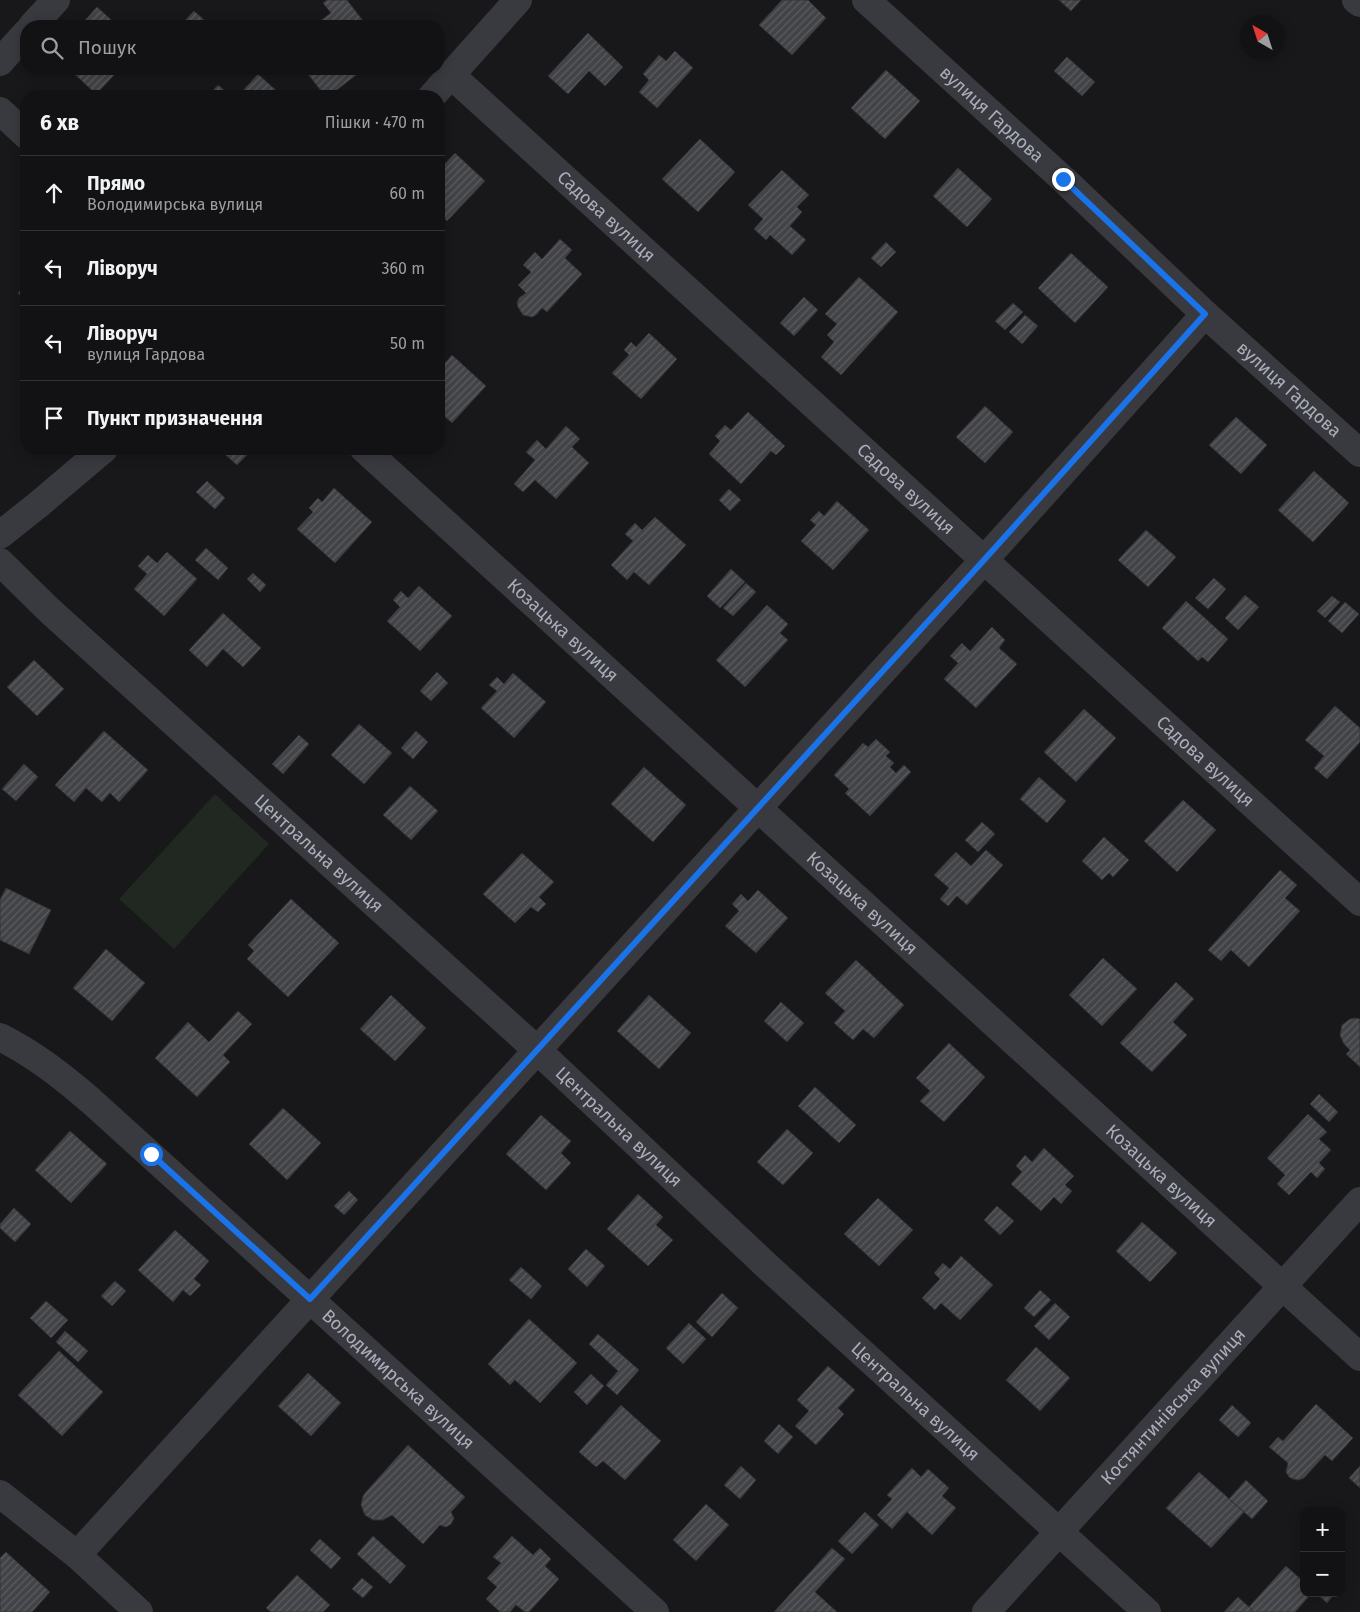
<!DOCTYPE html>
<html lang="uk">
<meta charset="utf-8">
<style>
body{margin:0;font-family:"Fira Sans",sans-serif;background:#1f2022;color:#f1f3f6}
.controls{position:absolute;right:15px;bottom:15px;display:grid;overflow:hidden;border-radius:10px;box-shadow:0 2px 12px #0003}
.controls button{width:45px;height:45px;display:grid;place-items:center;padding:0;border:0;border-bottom:1px solid #313234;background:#121214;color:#f1f3f6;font:25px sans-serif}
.compass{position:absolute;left:1240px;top:15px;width:45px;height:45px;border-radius:50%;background:#121214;box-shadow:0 2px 12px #0003;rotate:321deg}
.stop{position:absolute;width:15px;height:15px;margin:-11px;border:4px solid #1a73e8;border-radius:50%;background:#fff}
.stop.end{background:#1a73e8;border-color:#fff;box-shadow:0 1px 5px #0008}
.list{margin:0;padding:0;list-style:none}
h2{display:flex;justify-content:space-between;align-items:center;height:65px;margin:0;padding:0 20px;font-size:21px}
h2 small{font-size:16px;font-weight:400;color:#9c9ea0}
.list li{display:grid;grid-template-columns:32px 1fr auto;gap:15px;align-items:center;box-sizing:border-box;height:75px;padding:0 20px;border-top:1px solid #313234}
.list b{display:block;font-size:19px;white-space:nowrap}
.list p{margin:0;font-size:16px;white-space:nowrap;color:#9c9ea0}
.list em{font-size:16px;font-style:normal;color:#9c9ea0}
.icon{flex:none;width:28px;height:28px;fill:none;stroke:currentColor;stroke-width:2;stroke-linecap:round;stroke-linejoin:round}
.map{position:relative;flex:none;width:1360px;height:1612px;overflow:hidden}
.search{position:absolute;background:#121214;box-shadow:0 2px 12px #0003;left:20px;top:20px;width:425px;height:55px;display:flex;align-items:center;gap:12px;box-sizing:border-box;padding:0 18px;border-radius:20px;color:#9c9ea0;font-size:19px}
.panel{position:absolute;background:#121214;box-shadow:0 2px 12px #0003;left:20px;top:90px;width:425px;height:365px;border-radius:20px}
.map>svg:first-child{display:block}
</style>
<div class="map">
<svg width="1360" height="1612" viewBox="0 0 1360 1612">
<defs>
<pattern id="building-hatch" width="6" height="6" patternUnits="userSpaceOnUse" patternTransform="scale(1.25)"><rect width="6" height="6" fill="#424347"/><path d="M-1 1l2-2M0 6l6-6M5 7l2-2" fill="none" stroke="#5b5c5f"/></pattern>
</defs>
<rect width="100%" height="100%" fill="#18181a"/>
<path fill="#202821" d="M 215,794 L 269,844 L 174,949 L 119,899 Z"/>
<g fill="url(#building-hatch)" stroke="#323236">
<path d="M 327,0 L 347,0 L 367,26 L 313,26 L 331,13 L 323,3 Z"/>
<path d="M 782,0 L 808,0 L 826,18 L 792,55 L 759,25 Z"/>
<path d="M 1059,0 L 1081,0 L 1071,11 Z"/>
<path d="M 97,7 L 118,26 L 80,26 Z"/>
<path d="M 194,11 L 211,26 L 180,26 Z"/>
<path d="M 588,33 L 623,67 L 605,86 L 589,71 L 568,94 L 548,76 Z"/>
<path d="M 675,51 L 693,68 L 657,108 L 639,92 L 649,80 L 643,74 L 659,55 L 666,61 Z"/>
<path d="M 1067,57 L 1095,82 L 1082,96 L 1054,71 Z"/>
<path d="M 69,69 L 120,69 L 96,94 Z"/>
<path d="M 304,69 L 358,69 L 360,72 L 329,96 L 325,96 Z"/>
<path d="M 886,70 L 920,101 L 885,139 L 851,108 Z"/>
<path d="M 258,74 L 280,94 L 279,96 L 241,96 L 239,95 Z"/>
<path d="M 218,85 L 231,96 L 208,96 Z"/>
<path d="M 700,139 L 735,172 L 698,212 L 662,179 Z"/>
<path d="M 455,153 L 485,181 L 447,221 L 439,213 L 439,165 L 441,168 Z"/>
<path d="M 958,168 L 992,199 L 967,227 L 933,196 Z"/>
<path d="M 782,170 L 809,195 L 797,207 L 802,212 L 790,226 L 806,240 L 792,255 L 770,235 L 766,240 L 754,229 L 763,219 L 748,205 Z"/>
<path d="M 560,239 L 572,250 L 565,258 L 582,274 L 547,312 L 542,308 L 536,315 L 532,317 L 523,315 L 518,307 L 517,303 L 519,298 L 526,293 L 518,285 L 531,272 L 523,265 L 535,252 L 542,259 Z"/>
<path d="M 886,242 L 896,252 L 881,267 L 871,258 Z"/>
<path d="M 1071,253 L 1108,287 L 1075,323 L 1038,288 Z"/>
<path d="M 859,277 L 898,312 L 841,375 L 821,357 L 834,342 L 827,335 L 837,324 L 825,314 Z"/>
<path d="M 26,284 L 26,301 L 18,293 Z"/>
<path d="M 804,297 L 818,310 L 794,336 L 780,323 Z"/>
<path d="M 1013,303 L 1023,312 L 1005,330 L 995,321 Z"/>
<path d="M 1025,315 L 1038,326 L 1022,344 L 1009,332 Z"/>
<path d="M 649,333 L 677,359 L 641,399 L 612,373 L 629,355 L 624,350 L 631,342 L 636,347 Z"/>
<path d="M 452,355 L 486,386 L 452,423 L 439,411 L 439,370 Z"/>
<path d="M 985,406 L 1013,432 L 985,463 L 956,437 Z"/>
<path d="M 748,412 L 785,446 L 776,455 L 771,451 L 741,484 L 709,454 L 720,441 L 715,436 L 725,425 L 731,430 Z"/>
<path d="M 1236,417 L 1267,445 L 1241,474 L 1209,445 Z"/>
<path d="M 566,426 L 580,439 L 572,447 L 589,463 L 556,499 L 535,480 L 523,492 L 514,484 L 535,460 L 526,452 L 537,440 L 546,449 Z"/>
<path d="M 219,449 L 253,449 L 237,465 Z"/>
<path d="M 1314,471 L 1349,503 L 1313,542 L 1278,510 Z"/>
<path d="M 207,481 L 225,498 L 215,509 L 196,492 Z"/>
<path d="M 334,488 L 372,522 L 335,563 L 297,529 L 313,512 L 309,508 L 318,498 L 322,502 Z"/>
<path d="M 729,489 L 741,500 L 730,511 L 719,500 Z"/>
<path d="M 837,501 L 869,530 L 833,570 L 801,541 L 816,525 L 810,520 L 819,511 L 824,516 Z"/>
<path d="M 655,517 L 686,545 L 649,585 L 634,572 L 627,580 L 611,565 L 633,541 L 625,534 L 635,523 L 642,530 Z"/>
<path d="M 1146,530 L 1176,557 L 1148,587 L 1118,560 Z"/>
<path d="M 206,548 L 228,568 L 218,580 L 195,560 Z"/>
<path d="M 167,552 L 197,579 L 164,616 L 134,589 L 147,574 L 138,566 L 148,555 L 157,563 Z"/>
<path d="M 731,569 L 745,582 L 720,608 L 707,596 Z"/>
<path d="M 253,573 L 266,585 L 260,592 L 247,579 Z"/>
<path d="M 1214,578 L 1226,589 L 1208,609 L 1195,598 Z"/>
<path d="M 746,583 L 756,592 L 733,616 L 723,608 Z"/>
<path d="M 419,586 L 452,616 L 420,651 L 387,621 L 400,607 L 393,600 L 401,591 L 408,598 Z"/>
<path d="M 1245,595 L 1259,607 L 1238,630 L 1225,618 Z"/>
<path d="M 1332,596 L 1340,602 L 1325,618 L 1317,611 Z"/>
<path d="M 1186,601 L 1228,639 L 1208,662 L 1202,657 L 1198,661 L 1162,628 Z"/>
<path d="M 1345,602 L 1359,614 L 1342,633 L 1328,621 Z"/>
<path d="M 767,605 L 788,624 L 780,633 L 788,640 L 745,687 L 716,660 Z"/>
<path d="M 223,613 L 261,648 L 243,667 L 223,649 L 207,667 L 189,650 Z"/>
<path d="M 992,627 L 1005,640 L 999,648 L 1017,664 L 976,708 L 944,679 L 958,663 L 950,656 L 962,643 L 970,651 Z"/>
<path d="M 34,660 L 64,689 L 37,716 L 7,687 Z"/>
<path d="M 437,672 L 448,683 L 431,701 L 420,691 Z"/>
<path d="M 513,673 L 546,702 L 514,738 L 481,708 L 497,691 L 489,685 L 497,677 L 504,684 Z"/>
<path d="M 1335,706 L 1360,728 L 1360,742 L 1327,779 L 1314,768 L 1324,756 L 1305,740 Z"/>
<path d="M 1084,709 L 1116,738 L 1076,782 L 1044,752 Z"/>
<path d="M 359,724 L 392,753 L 364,784 L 331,755 Z"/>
<path d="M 104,731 L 148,770 L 119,802 L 110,793 L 102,802 L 86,788 L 74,802 L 55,785 Z"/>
<path d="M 416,731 L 428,742 L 413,759 L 401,748 Z"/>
<path d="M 299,735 L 309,744 L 283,774 L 272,764 Z"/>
<path d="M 876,739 L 890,752 L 886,756 L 894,763 L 890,767 L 896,773 L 904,765 L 911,772 L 870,816 L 845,793 L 849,789 L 834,775 L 863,743 L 868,747 Z"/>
<path d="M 24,764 L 38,777 L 16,801 L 2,789 Z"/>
<path d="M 644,767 L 686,805 L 653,842 L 611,804 Z"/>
<path d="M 1039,777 L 1066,801 L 1047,823 L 1020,799 Z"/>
<path d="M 410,786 L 438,811 L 411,840 L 383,815 Z"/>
<path d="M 1183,800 L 1216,830 L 1177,872 L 1144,841 Z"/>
<path d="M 982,822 L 995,834 L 978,852 L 965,840 Z"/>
<path d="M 1104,837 L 1129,860 L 1113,877 L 1109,873 L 1102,880 L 1082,861 Z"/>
<path d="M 986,850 L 1003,865 L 967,905 L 957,896 L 948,906 L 940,899 L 949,888 L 934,875 L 956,852 L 971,866 Z"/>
<path d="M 522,853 L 554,882 L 539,897 L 546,904 L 538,912 L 531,907 L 515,923 L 483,894 Z"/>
<path d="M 1280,870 L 1297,885 L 1285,898 L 1300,911 L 1249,967 L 1231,950 L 1221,961 L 1208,950 Z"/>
<path d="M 6,888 L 51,910 L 29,954 L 0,940 L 0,900 Z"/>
<path d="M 758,890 L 788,918 L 756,953 L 725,926 L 739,911 L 732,904 L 741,894 L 748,901 Z"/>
<path d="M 291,899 L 339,943 L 288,997 L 247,959 L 254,951 L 248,945 Z"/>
<path d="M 106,949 L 145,983 L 112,1021 L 73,988 Z"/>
<path d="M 1103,958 L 1137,989 L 1102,1026 L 1069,995 Z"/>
<path d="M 856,960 L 904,1005 L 874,1038 L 863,1029 L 853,1040 L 834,1023 L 845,1011 L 825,993 Z"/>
<path d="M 1176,982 L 1194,999 L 1173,1022 L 1187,1035 L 1152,1072 L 1120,1043 Z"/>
<path d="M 391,995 L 426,1028 L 395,1061 L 360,1029 Z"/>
<path d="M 649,995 L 691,1033 L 659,1069 L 617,1031 Z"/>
<path d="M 781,1002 L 804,1023 L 787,1042 L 764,1021 Z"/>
<path d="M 238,1011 L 252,1024 L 223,1055 L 230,1062 L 197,1097 L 155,1058 L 188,1022 L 209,1042 Z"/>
<path d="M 1355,1018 L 1360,1019 L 1360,1067 L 1346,1054 L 1350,1050 L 1344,1044 L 1340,1035 L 1342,1025 L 1350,1019 Z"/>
<path d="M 949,1043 L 985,1077 L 944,1122 L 920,1101 L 930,1091 L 916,1078 Z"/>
<path d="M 815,1087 L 856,1125 L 839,1143 L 798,1106 Z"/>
<path d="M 1319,1094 L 1338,1112 L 1329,1122 L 1310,1104 Z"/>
<path d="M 283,1108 L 321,1143 L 287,1180 L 249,1144 Z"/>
<path d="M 1308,1114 L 1327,1132 L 1319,1139 L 1331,1150 L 1319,1163 L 1325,1169 L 1317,1178 L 1311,1172 L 1289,1195 L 1277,1184 L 1285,1175 L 1267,1158 Z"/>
<path d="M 541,1115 L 571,1141 L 561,1153 L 571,1163 L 546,1190 L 506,1154 Z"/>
<path d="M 787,1129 L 813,1153 L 783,1185 L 757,1162 Z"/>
<path d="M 70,1131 L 107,1164 L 71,1203 L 35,1170 Z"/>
<path d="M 1044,1148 L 1074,1176 L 1065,1185 L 1072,1191 L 1061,1204 L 1054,1197 L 1041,1211 L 1011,1184 L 1022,1172 L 1016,1166 L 1025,1155 L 1032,1162 Z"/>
<path d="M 349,1191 L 358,1200 L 344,1215 L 334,1206 Z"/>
<path d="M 638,1194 L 663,1217 L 656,1225 L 673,1240 L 648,1266 L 607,1229 Z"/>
<path d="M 878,1198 L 913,1230 L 879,1266 L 844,1234 Z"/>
<path d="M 997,1206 L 1014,1221 L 1000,1235 L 984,1220 Z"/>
<path d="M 14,1208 L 31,1224 L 15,1242 L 0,1228 L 0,1224 Z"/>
<path d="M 1142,1222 L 1177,1253 L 1150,1282 L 1116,1251 Z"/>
<path d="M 175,1230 L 209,1261 L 194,1279 L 201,1285 L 190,1296 L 183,1290 L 173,1302 L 138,1270 Z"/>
<path d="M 586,1249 L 605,1266 L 587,1287 L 568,1269 Z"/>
<path d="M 961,1256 L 993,1285 L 960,1320 L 941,1303 L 935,1310 L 922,1298 L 940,1279 L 934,1273 L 943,1263 L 950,1269 Z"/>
<path d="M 521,1267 L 542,1286 L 531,1299 L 509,1280 Z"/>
<path d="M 115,1281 L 126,1291 L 112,1306 L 101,1296 Z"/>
<path d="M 1040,1290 L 1051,1300 L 1034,1317 L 1024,1308 Z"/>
<path d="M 722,1293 L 738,1308 L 712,1337 L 696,1322 Z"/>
<path d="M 46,1301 L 68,1320 L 51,1338 L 30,1318 Z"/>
<path d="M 1055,1303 L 1070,1317 L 1049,1340 L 1034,1326 Z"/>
<path d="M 529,1319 L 577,1363 L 540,1403 L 515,1380 L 510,1385 L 488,1364 Z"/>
<path d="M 689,1323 L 706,1339 L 683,1364 L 666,1348 Z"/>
<path d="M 65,1331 L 88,1351 L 78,1362 L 56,1342 Z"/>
<path d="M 598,1334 L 639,1370 L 617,1395 L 606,1385 L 618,1371 L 589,1344 Z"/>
<path d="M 1036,1347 L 1070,1378 L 1040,1411 L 1006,1380 Z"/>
<path d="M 59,1351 L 103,1392 L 62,1436 L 18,1395 Z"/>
<path d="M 828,1366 L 855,1390 L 838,1408 L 844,1414 L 816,1445 L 795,1426 L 809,1411 L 797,1400 Z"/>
<path d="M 308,1373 L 341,1403 L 311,1436 L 278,1406 Z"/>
<path d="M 591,1374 L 604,1386 L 587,1405 L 574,1392 Z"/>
<path d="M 1316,1404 L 1353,1438 L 1332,1461 L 1325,1455 L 1304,1478 L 1299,1480 L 1293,1479 L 1289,1477 L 1286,1472 L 1288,1463 L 1269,1447 L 1278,1437 L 1283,1441 Z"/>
<path d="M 621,1405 L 661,1441 L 625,1480 L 603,1461 L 596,1467 L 579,1452 Z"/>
<path d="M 1232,1405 L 1251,1423 L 1238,1437 L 1219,1420 Z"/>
<path d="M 779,1424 L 793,1437 L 778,1454 L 764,1441 Z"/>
<path d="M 408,1445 L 465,1497 L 451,1512 L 454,1518 L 451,1524 L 446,1527 L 440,1525 L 423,1544 L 392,1515 L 383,1520 L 373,1520 L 365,1515 L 361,1505 L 363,1496 L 366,1492 Z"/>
<path d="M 741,1466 L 756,1480 L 740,1499 L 724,1485 Z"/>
<path d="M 1360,1466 L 1360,1488 L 1349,1478 Z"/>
<path d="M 912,1468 L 921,1477 L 928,1469 L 949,1488 L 942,1496 L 956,1508 L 932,1535 L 907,1512 L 892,1529 L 877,1515 L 892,1499 L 887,1495 Z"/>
<path d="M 1199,1472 L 1244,1512 L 1211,1548 L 1166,1508 Z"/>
<path d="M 1246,1480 L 1268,1501 L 1252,1519 L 1229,1499 Z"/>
<path d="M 706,1504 L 729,1525 L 696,1561 L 673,1540 Z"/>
<path d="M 865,1512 L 879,1525 L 852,1554 L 838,1541 Z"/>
<path d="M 373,1536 L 406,1566 L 390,1584 L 357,1554 Z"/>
<path d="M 512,1536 L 533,1555 L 540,1548 L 551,1559 L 545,1566 L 559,1579 L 529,1612 L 525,1612 L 516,1605 L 510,1612 L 500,1612 L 486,1599 L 497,1587 L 487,1578 L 501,1563 L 493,1557 Z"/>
<path d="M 320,1539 L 341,1558 L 331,1569 L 310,1550 Z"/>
<path d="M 832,1548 L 845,1559 L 815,1592 L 837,1612 L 774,1612 Z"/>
<path d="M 6,1552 L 50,1592 L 32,1612 L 0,1612 L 0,1558 Z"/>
<path d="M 1286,1566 L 1304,1582 L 1304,1593 L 1312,1593 L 1295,1612 L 1254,1612 L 1249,1607 Z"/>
<path d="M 297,1575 L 330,1605 L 323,1612 L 271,1612 L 266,1608 Z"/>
<path d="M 362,1578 L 373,1587 L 363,1598 L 352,1589 Z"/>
<path d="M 1316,1593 L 1335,1593 L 1327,1603 Z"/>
<path d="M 1238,1597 L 1249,1607 L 1254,1612 L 1224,1612 Z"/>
</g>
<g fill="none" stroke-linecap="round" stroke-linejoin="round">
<g stroke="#393a3f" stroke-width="28">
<path id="s1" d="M 866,0 L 1063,179 L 1205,314 L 1360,453"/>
<path d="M 1356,0 L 1360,3"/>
<path d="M 32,26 L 56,0"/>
<path d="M 0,62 L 26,33"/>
<path id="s2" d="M 451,75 L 1360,902"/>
<path d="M 432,96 L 518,0"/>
<path d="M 0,111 L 26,135"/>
<path id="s3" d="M 364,449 L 1360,1357"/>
<path d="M 0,535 L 39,504 L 104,449"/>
<path id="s4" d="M 0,562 L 50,611 L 537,1050 L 768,1267 L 1147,1612"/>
<path id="s5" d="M 0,1037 C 34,1054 62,1076 90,1100 L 655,1612"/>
<path d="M 0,1494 L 77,1555 L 139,1612"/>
<path d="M 77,1555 L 984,560 L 1205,314"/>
<path id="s6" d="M 986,1612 L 1360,1201"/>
</g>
</g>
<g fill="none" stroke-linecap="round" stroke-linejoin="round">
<path stroke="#1a73e8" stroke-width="6" d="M 151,1154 L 310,1299 L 984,560 L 1205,314 L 1063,179"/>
</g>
<g text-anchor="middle" stroke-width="5" stroke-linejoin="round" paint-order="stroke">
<g font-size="18" fill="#aaaeba" stroke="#131315">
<text dy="6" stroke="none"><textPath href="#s1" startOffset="170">вулиця Гардова</textPath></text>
<text dy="6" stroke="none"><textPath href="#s2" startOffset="210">Садова вулиця</textPath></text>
<text dy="6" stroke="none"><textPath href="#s1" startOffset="575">вулиця Гардова</textPath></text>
<text dy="6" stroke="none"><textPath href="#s2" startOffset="615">Садова вулиця</textPath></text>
<text dy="6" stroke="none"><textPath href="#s3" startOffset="269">Козацька вулиця</textPath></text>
<text dy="6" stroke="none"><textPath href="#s2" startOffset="1020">Садова вулиця</textPath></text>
<text dy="6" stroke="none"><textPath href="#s4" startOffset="432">Центральна вулиця</textPath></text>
<text dy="6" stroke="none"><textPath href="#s3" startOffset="674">Козацька вулиця</textPath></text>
<text dy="6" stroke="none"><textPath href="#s4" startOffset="838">Центральна вулиця</textPath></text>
<text dy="6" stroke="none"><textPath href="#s3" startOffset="1079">Козацька вулиця</textPath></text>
<text dy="6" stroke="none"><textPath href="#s5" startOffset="526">Володимирська вулиця</textPath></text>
<text dy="6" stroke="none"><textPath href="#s4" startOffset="1242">Центральна вулиця</textPath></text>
<text dy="6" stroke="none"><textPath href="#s6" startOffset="278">Костянтинівська вулиця</textPath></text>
</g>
</g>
</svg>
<div class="controls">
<button>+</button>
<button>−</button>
</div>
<svg class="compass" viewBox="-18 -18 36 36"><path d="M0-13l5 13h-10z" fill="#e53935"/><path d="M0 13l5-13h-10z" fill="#9c9ea0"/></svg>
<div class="stop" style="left:151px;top:1154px"></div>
<div class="stop end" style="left:1063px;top:179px"></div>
<div class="search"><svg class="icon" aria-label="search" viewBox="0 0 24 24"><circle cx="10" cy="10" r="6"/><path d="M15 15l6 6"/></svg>Пошук</div>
<section class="panel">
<h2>6 хв<small>Пішки · 470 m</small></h2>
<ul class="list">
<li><svg class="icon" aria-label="ahead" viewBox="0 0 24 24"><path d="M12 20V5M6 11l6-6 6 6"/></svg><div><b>Прямо</b><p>Володимирська вулиця</p></div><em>60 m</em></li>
<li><svg class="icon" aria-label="left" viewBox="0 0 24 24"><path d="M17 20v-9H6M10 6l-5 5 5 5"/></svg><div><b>Ліворуч</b></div><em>360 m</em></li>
<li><svg class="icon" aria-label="left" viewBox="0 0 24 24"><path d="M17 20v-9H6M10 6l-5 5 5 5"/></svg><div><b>Ліворуч</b><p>вулиця Гардова</p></div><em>50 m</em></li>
<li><svg class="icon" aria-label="arrive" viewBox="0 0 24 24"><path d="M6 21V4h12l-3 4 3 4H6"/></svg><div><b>Пункт призначення</b></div></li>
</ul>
</section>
</div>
